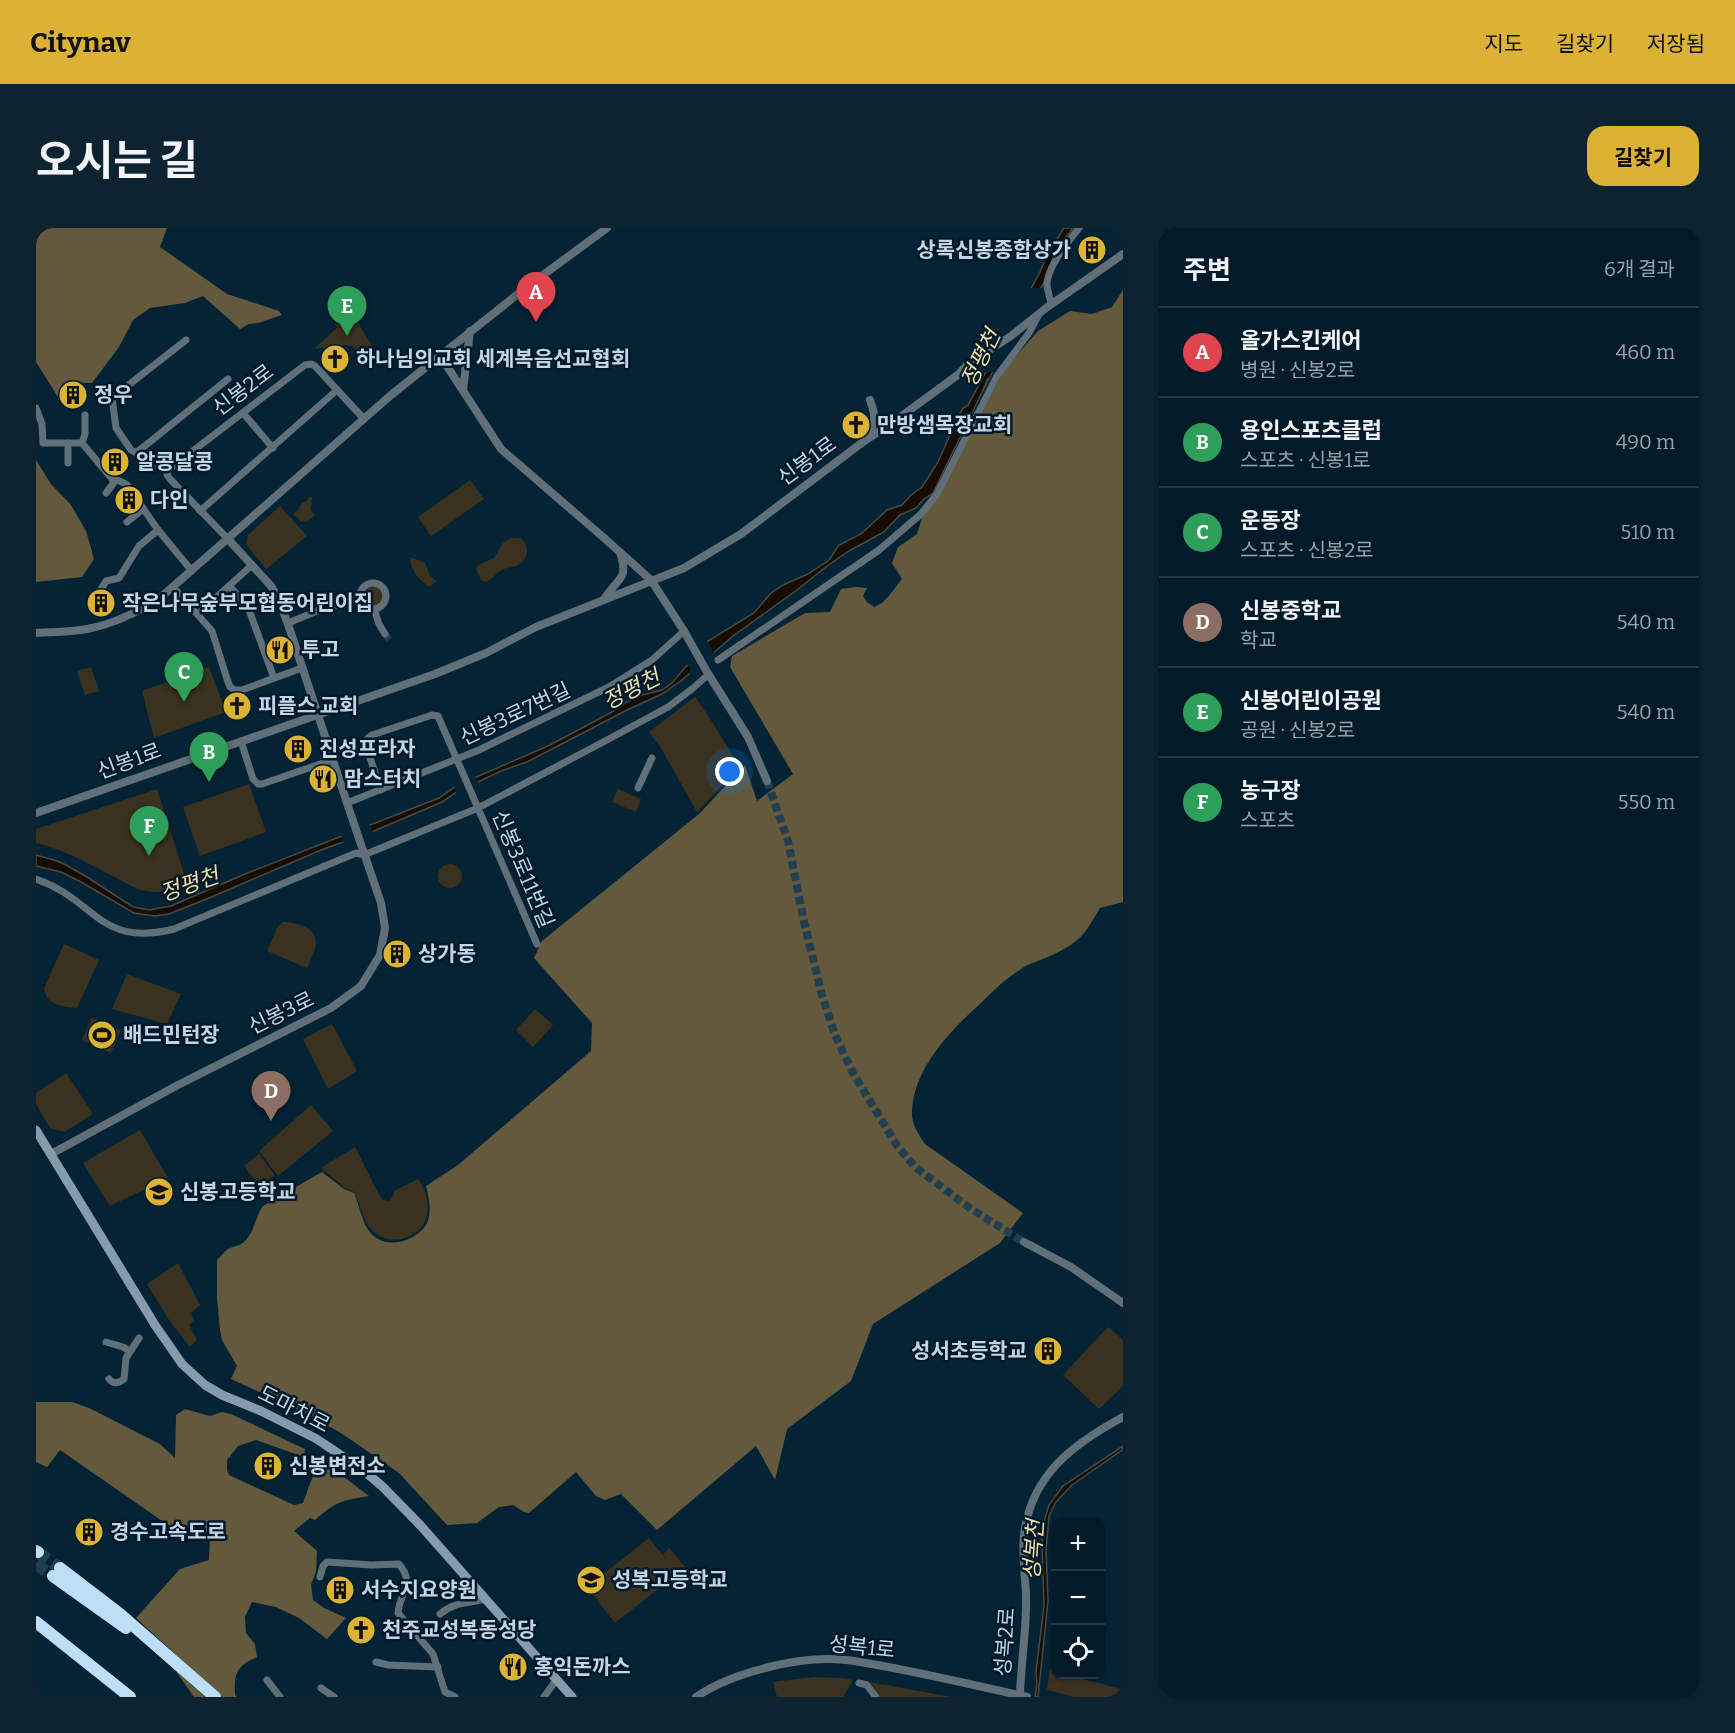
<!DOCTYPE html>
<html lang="ko">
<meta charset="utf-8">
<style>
body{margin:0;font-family:Bitter,"Noto Sans KR",serif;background:#0d2430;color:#f1f3f6}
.controls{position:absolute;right:18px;bottom:18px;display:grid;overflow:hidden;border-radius:12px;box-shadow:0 2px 4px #0004}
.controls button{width:54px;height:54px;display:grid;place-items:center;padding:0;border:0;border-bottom:2px solid #243945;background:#031b28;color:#f1f3f6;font:30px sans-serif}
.you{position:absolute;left:694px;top:544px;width:21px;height:21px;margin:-15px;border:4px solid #fff;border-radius:50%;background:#1a73e8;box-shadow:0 0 0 9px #1a73e833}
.badge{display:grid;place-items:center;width:39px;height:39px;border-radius:50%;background:#dbb233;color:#fff;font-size:20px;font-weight:700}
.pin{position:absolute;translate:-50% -50px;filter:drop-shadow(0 2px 3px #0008)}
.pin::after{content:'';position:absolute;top:32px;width:21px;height:18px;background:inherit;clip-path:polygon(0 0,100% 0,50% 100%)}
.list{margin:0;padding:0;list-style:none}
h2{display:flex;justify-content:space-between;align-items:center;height:78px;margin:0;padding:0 24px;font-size:26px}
h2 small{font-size:20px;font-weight:400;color:#97a1a8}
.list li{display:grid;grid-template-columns:39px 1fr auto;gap:18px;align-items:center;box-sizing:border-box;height:90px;padding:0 24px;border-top:2px solid #243945}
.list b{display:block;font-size:22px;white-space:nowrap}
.list p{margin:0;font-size:20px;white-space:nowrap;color:#97a1a8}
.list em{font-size:20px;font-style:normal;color:#97a1a8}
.icon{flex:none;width:33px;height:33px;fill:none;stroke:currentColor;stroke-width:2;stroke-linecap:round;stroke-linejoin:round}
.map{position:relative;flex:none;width:1087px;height:1469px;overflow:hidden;border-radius:18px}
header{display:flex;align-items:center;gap:36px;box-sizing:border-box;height:84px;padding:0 30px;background:#dbb233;color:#111}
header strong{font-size:28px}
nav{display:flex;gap:33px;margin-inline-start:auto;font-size:21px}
.intro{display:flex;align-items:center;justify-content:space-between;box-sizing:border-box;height:144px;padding:0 36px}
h1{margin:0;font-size:42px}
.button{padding:15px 27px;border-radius:18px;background:#dbb233;color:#111;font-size:21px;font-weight:700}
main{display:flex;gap:36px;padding:0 36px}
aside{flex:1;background:#031b28;border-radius:18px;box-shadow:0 2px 4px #0004}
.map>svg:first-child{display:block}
</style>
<header>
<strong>Citynav</strong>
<nav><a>지도</a><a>길찾기</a><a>저장됨</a></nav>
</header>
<div class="intro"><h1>오시는 길</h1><a class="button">길찾기</a></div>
<main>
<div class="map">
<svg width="1087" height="1469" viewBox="0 0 1087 1469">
<rect width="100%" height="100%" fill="#042436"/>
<g fill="#3a321e">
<path d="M 315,83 L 342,128 L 337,132 L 316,118 L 310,117 L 278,121 L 302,99 L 298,97 Z"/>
<path d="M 434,252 L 448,271 L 395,308 L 382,289 Z"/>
<path d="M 273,269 L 276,269 L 275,282 L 279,287 L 270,294 L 268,293 L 266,294 L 257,286 L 262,282 L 266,275 L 271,273 Z"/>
<path d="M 244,278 L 271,308 L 230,341 L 210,316 L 212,307 Z"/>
<path d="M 475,310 L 484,310 C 495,318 493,332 480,338 C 476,340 471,339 466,342 C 460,345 457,351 450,354 L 445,352 L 440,341 L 442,337 L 458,330 L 467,315 Z"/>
<path d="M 374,329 L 389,335 L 394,348 L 401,353 L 393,359 C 382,351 375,343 374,329 Z"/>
<circle cx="337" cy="368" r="13"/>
<path d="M 55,439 L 63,463 L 49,467 L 41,443 Z"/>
<path d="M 173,439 L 190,484 L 118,510 L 106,463 Z"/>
<path d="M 659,469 L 671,486 L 704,539 L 661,584 L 625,520 L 613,504 Z"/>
<path d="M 213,556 L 230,604 L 164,628 L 147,579 Z"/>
<path d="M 121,561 L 151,655 C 135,663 120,667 102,661 C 68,645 38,624 0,615 L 0,601 Z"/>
<path d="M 582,561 L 605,571 L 600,584 L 576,574 Z"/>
<circle cx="414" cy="648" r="12"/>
<path d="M 246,694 C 262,694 285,700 279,721 C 277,728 273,734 271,740 L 231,723 L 241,700 Z"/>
<path d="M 28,716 L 63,732 L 41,780 C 27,779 10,777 8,760 Z"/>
<path d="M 91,746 L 145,766 L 131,796 L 76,781 Z"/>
<path d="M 499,781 L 517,797 L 497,819 L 480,802 Z"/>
<path d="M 56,790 L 85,802 L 75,825 L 46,812 Z"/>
<path d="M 296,796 L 321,843 L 292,861 L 267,811 Z"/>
<path d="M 30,845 L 57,886 L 28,904 L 14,900 L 0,876 L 0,865 Z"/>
<path d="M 275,877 L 297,903 L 242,948 L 223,923 Z"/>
<path d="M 104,902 L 132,950 L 74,978 L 47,935 Z"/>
<path d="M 319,919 L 343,967 L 347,972 L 353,973 L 358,967 L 358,963 L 382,951 C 390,962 395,978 390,991 C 381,1012 352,1019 336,1002 C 326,992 325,976 318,964 L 309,960 L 285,940 Z"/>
<path d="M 223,926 L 239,947 L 223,958 L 208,938 Z"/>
<path d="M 142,1035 L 164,1077 L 155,1085 L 158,1092 L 153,1097 L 161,1112 L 154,1119 L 133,1092 L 111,1056 Z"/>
<path d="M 1072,1099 L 1087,1112 L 1087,1158 L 1063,1181 L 1027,1147 Z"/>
<path d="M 613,1310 L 632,1334 L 627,1326 L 633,1320 L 651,1341 L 643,1348 L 641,1346 L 579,1395 L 551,1359 Z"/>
<path d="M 1014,1441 L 1019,1442 L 1020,1446 L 1034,1447 L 1084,1461 L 1082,1469 L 1038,1469 L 1011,1462 Z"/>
<path d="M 778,1449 L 806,1450 L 817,1452 L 807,1469 L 741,1469 L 737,1454 Z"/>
<path d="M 834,1454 L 915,1469 L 844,1469 Z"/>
</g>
<g fill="#64593c">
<path d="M 0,0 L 131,0 L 124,19 L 191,66 L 243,83 L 246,87 L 222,95 L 213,96 L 204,101 L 167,68 L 149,75 L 114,80 L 97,92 L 83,119 L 56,155 C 38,154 32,154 22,169 L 0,134 Z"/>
<path d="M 1087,62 L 1087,674 L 1064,680 C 1057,692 1050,705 1040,713 C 1025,725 1008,730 990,738 C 984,741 977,747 971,751 C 962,758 953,767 944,776 C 914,803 879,839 876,882 C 875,895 882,906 889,916 L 987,985 L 964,1015 L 837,1096 L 815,1153 L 751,1201 L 739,1252 L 720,1218 L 621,1302 L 585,1266 L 569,1272 L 560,1268 L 540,1244 L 493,1285 L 488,1284 L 477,1277 L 463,1279 L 441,1295 L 411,1297 L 363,1245 L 305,1205 L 267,1184 L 195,1151 L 201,1138 L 186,1112 L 184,1102 L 181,1070 L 181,1032 C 185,1028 188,1024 192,1021 C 198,1018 204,1018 209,1013 C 219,1003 219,989 227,978 L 286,944 L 308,961 L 318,965 C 325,980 326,1002 342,1011 C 357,1020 383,1011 391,995 C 396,983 393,970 390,958 L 422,937 L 555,823 L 556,795 L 498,730 L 506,713 L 663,586 L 709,537 L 721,573 L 757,546 L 694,439 L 696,428 L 769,385 L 794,384 L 805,361 L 821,359 L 831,360 L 827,368 L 831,374 L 838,379 L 846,375 L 852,369 L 866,351 L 856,335 L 862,319 L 881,306 L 887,287 L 903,268 L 968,142 L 988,119 L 1002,103 L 1034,83 L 1056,86 L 1076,79 Z"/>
<path d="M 0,232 L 15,256 L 35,277 L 50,303 L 58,331 L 46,349 L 0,354 Z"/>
<path d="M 0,1174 L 36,1174 L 53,1180 L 124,1216 L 139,1230 L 140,1187 L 149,1181 L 174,1188 L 186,1184 L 195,1186 L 269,1221 L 268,1229 L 220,1212 L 202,1218 L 191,1232 L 191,1242 L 193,1247 L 258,1277 L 267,1275 C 273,1261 276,1240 291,1236 L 333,1268 C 307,1272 299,1274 279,1292 L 274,1290 L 258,1303 L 281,1323 L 280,1343 L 275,1357 L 277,1372 L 288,1380 L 310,1390 L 291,1411 L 263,1390 L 240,1379 L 216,1374 L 209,1389 L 210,1405 L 219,1416 L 221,1429 C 200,1438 198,1446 199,1467 L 201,1469 L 186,1469 L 100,1390 L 144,1341 L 173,1332 L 174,1305 L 132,1297 L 24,1222 L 11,1239 L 0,1234 Z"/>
<path d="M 139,1442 L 169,1469 L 158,1469 Z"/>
</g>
<g fill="#160d00" stroke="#4a4944" stroke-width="1.5">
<path d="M 1028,0 L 1037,0 L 1019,23 L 1011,49 L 951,154 L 897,265 L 888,271 L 880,280 L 864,287 L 848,304 L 813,323 L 791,338 L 761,362 L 697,408 L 646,452 L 626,466 L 591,482 L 491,534 L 465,543 L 419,565 L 406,574 L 338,603 L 285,622 L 173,670 L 133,686 L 119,688 L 98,685 L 45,654 L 25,644 L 0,638 L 0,627 L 21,633 L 30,637 L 51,649 L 97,679 L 114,682 L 123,680 L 135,678 L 209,646 L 403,570 L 422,557 L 514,517 L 576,484 L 591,474 L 606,467 L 626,462 L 635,456 L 672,413 L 718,385 L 734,366 L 747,357 L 772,346 L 793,332 L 803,317 L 825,306 L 851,282 L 866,277 L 875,267 L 886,259 L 902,234 L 922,189 L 927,180 L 932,177 L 1004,44 L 1011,26 Z"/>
<path d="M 1087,1218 L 1086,1222 L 1036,1257 L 1020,1274 L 1013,1288 L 1010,1323 L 1012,1373 L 1002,1469 L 999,1469 L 1001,1456 L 1000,1444 L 1008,1377 L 1006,1314 L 1009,1290 L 1013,1277 L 1027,1258 Z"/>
</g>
<g fill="#042436">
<path d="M 991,60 L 1008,60 L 960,144 L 946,144 Z"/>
<path d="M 669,411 L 680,427 L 653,449 L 654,440 L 649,433 L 656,427 Z"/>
<path d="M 438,547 L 443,556 L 421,567 L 418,556 Z"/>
<path d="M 332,594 L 338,605 L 308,617 L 305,605 Z"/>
</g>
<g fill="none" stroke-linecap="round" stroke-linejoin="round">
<path stroke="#4a4944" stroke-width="2" d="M 947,162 L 952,151"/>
<path stroke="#213f50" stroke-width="7" stroke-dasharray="7 3.5" stroke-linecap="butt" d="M 349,406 L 355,413"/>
<path stroke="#213f50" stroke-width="8" stroke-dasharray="8 4" stroke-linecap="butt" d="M 731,553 L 752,613 L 768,694 L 786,767 L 799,807 L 817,845 L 860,916 L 878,938 L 935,981 L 988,1014"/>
<g stroke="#213f50" stroke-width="12" stroke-dasharray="12 6" stroke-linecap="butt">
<path d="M 2,1324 L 24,1340"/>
<path d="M 0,1336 L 17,1348"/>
</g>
<g stroke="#616f78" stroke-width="7">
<path d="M 1015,76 C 1014,70 1012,64 1011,58 C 1010,40 1033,13 1043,0"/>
<path d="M 0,180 L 6,196 L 7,215 L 46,215 L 77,252 L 84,253 L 91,257 L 122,302 L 156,343"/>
<path d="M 207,185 L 237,220"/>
<path d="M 46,215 L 49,206 L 49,187"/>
<path d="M 100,225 L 192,151"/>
<path d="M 32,235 L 32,215"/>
<path d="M 132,242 L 95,222 L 80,200 L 76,170 L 150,112"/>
<path d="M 70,265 L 77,256 L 77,252"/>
<path d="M 164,283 L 301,162"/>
<path d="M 91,294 L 107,281"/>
<path d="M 192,311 L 134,251 L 131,247 L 132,242 L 269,137 L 275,136 L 279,138 L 328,191"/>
<circle cx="337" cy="368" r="13"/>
<path d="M 193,358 L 208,374 L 213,382 L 238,450"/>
<path d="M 138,360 L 176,403 L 191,451 L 194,459 L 199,462 L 206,462 L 266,440"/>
<path d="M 64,363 L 70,353 L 83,350 L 103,318 L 122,302"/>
<path d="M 338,381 L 343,396 L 349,406"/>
<path d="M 162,386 L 216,337"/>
<path d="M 252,395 L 286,381 L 324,371"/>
<path d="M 682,432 L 843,322 L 885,286 L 901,266 L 961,148 L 993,105 L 1003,86"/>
<path d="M 205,513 L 217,551 L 222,556 L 226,556 L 296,532"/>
<path d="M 602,560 L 616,530"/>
<path d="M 345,562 L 330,518 L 332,510 L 336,507 L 396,487 L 402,488 L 501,716"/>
<path d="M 311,575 L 443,522 L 573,459 L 616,432 L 648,403"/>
<path d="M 0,651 C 59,671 63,720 138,701 L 320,625 L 328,627 L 442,580 L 571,512 L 632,479 L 656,461 L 673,446"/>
<path d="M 70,1114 L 87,1119 L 93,1123"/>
<path d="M 73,1151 C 78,1157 83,1155 88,1151 L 90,1130 L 103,1110"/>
<path d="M 284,1349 L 287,1338 L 291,1334 L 336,1337 L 363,1336 C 380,1357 364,1363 362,1385 L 397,1426 L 409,1464 L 419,1469"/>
<path d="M 404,1386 C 419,1373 432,1376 450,1371"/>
<path d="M 340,1434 L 352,1437 L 402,1439"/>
<path d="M 231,1452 L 244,1469"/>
<path d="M 823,1455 L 831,1457 L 840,1469"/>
<path d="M 285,1460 L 298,1469"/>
<path d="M 508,1469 L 520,1452"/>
</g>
<g stroke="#616f78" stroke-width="8">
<path d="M 405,126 L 407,132 L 465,221 L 567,309 L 615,352 L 648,403 L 671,444 L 712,509 L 731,553"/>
<path d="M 427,162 L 434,103"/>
<path d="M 831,211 C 839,194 841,190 834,172"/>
<path d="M 569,370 C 583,348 593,352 584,324"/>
<path d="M 0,405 C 17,404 35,404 51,401 C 78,396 102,384 124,370 L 355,167 L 492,58 L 571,0"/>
<path d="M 0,585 L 399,446 L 450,425 L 500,399 L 648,340 L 705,306 L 831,211 L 852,198 L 923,146 L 931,137 L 975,108 L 1010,80 L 1087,26"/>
<path d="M 15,926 L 142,857 L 295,780 L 325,758 L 344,727 L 349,700 L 345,675 L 315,587 L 253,399 L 243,372 L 235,358 L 192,311"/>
<path d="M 988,1014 L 1035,1039 L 1087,1075"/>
<path d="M 984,1467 C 985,1434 991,1400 990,1366 C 989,1347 986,1326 988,1307 C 995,1247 1037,1216 1087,1189"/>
<path d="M 660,1469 C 696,1444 766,1427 810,1432 C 822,1433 834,1436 847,1438 C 895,1447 943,1458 991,1469"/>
</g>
<path stroke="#869cab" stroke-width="9" d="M 0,902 L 119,1097 L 146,1136 L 169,1157 L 186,1167 L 225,1183 L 279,1210 L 326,1241 L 347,1259 L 385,1298 L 536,1469"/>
<g stroke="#bcdef6" stroke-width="12">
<path d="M 0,1323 L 2,1324"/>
<path d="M 24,1340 L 84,1386 L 179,1469"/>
<path d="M 17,1348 L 90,1400"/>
<path d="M 0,1394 L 94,1469"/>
</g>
</g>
<defs>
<g id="building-disc" transform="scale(1.5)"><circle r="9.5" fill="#dbb233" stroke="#001a2b"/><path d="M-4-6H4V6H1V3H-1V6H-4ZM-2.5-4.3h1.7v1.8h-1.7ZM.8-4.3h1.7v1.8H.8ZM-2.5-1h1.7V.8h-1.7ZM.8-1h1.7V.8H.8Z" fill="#111"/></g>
<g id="church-disc" transform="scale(1.5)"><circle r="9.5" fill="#dbb233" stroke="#001a2b"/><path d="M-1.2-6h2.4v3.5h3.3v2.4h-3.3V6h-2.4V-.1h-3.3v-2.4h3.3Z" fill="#111"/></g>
<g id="restaurant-disc" transform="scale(1.5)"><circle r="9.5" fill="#dbb233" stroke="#001a2b"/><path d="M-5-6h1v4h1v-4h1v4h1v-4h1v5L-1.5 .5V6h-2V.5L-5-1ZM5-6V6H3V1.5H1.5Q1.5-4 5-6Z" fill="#111"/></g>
<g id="stadium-disc" transform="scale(1.5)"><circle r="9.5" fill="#dbb233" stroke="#001a2b"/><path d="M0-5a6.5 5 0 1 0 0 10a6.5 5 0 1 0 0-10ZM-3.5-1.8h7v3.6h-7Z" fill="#111"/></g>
<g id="school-disc" transform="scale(1.5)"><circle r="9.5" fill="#dbb233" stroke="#001a2b"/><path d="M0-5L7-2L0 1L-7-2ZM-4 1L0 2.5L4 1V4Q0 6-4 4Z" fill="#111"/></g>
</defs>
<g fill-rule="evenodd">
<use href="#building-disc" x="1056" y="22"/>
<use href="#church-disc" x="299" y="131"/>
<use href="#building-disc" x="37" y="167"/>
<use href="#church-disc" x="820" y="197"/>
<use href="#building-disc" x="79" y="234"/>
<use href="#building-disc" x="93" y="272"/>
<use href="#building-disc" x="65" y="375"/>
<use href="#restaurant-disc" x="244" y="422"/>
<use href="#church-disc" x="201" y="478"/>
<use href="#building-disc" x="262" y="521"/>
<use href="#restaurant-disc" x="287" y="551"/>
<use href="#building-disc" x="361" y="726"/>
<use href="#stadium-disc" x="66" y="807"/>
<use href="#school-disc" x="123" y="964"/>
<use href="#building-disc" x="1012" y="1123"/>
<use href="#building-disc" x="232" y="1238"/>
<use href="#building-disc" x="53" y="1304"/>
<use href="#school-disc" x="555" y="1352"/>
<use href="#building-disc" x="304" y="1362"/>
<use href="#church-disc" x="325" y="1402"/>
<use href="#restaurant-disc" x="477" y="1439"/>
</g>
<g text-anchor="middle" stroke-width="5" stroke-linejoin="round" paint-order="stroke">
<g font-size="21" font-weight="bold" fill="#c4d5e1" stroke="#001a2b" text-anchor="start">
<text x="1035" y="29" text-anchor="end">상록신봉종합상가</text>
<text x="320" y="138">하나님의교회 세계복음선교협회</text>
<text x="58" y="174">정우</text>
<text x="841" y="204">만방샘목장교회</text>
<text x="100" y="241">알콩달콩</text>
<text x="114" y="279">다인</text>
<text x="86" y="382">작은나무숲부모협동어린이집</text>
<text x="265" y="429">투고</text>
<text x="222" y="485">피플스 교회</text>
<text x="283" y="528">진성프라자</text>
<text x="308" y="558">맘스터치</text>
<text x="382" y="733">상가동</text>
<text x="87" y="814">배드민턴장</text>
<text x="144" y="971">신봉고등학교</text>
<text x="991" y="1130" text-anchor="end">성서초등학교</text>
<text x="253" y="1245">신봉변전소</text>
<text x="74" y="1311">경수고속도로</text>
<text x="576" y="1359">성복고등학교</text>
<text x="325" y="1369">서수지요양원</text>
<text x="346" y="1409">천주교성복동성당</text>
<text x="498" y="1446">홍익돈까스</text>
</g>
<g font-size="21" fill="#c4d5e1" stroke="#001a2b">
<text transform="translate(207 162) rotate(-37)" y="7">신봉2로</text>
<text transform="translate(771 233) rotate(-36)" y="7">신봉1로</text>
<text transform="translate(479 486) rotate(-25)" y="7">신봉3로7번길</text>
<text transform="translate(93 533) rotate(-20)" y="7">신봉1로</text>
<text transform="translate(487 641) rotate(67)" y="7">신봉3로11번길</text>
<text transform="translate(245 785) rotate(-26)" y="7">신봉3로</text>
<text transform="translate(258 1181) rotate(27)" y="7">도마치로</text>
<text transform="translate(969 1414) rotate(-86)" y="7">성복2로</text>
<text transform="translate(826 1419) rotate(6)" y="7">성복1로</text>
</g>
<g font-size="22" font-style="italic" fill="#f2dda5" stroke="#001a2b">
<text transform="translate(944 130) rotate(-64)" y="8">정평천</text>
<text transform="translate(595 461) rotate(-27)" y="8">정평천</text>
<text transform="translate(153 656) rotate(-19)" y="8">정평천</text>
<text transform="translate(997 1322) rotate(-86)" y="8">성복천</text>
</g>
</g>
</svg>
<div class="controls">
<button>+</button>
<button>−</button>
<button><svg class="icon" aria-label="locate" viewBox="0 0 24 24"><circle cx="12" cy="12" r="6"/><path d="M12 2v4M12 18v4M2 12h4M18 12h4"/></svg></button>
</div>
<div class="you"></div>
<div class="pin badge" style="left:500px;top:94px;background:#e0444e">A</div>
<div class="pin badge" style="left:173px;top:554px;background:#2e9e5b">B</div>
<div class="pin badge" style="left:148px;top:474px;background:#2e9e5b">C</div>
<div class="pin badge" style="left:235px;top:893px;background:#8d6e63">D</div>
<div class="pin badge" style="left:311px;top:108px;background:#2e9e5b">E</div>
<div class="pin badge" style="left:113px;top:628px;background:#2e9e5b">F</div>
</div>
<aside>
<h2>주변<small>6개 결과</small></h2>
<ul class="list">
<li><span class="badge" style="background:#e0444e">A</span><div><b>올가스킨케어</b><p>병원 · 신봉2로</p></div><em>460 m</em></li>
<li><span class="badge" style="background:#2e9e5b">B</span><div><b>용인스포츠클럽</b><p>스포츠 · 신봉1로</p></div><em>490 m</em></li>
<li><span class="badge" style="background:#2e9e5b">C</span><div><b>운동장</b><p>스포츠 · 신봉2로</p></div><em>510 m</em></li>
<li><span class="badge" style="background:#8d6e63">D</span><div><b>신봉중학교</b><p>학교</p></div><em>540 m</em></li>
<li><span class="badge" style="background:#2e9e5b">E</span><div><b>신봉어린이공원</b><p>공원 · 신봉2로</p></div><em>540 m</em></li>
<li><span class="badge" style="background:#2e9e5b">F</span><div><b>농구장</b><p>스포츠</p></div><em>550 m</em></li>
</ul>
</aside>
</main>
